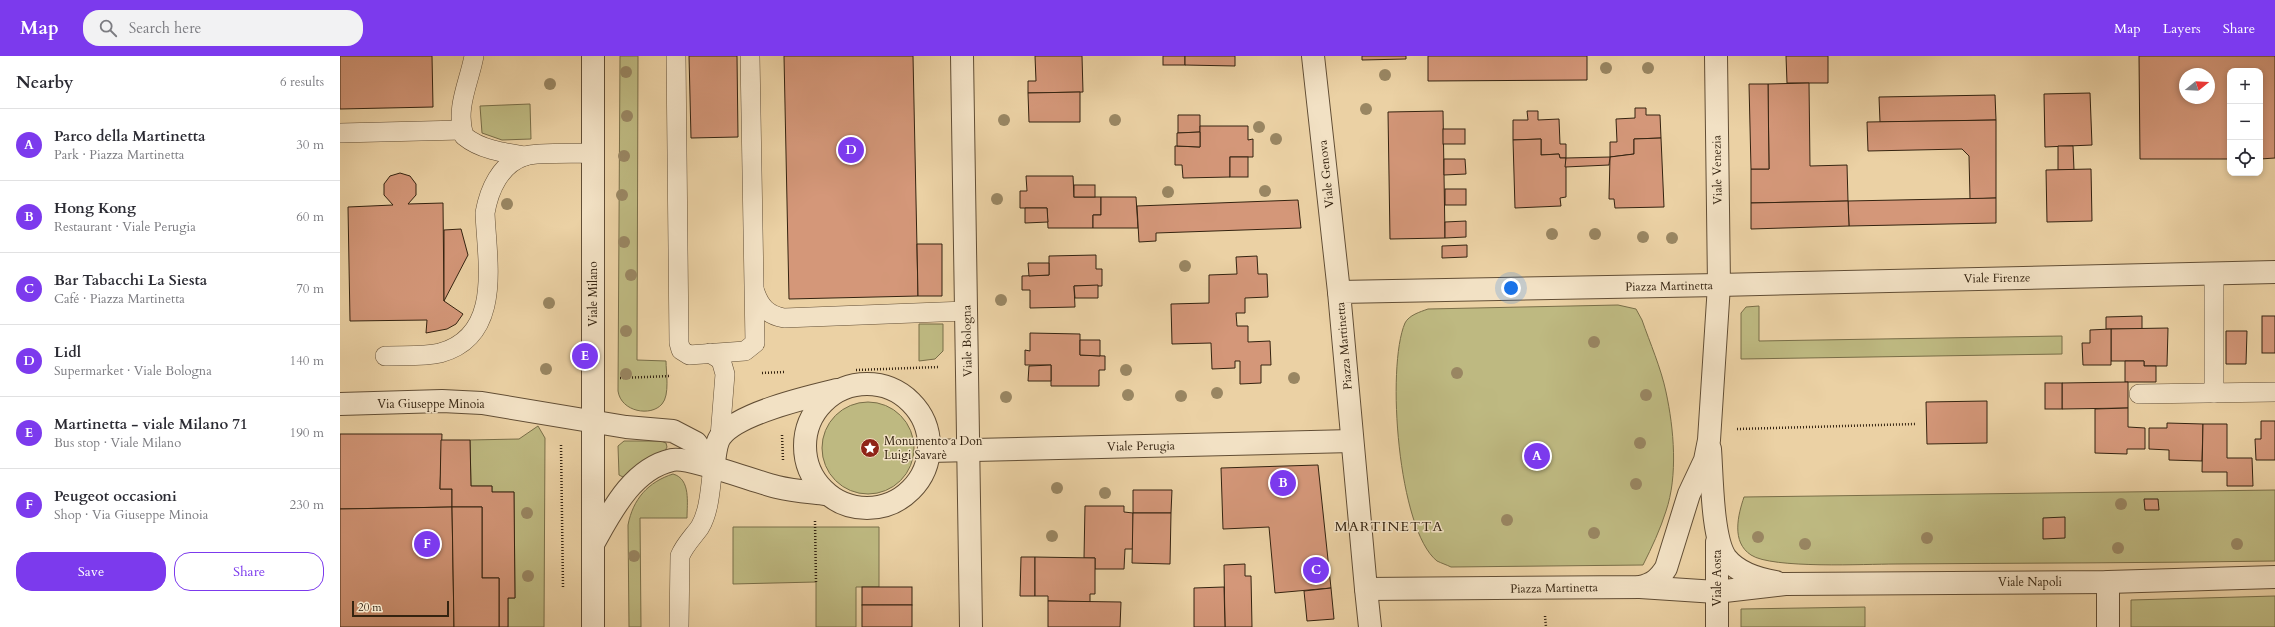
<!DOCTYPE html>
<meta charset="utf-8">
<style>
body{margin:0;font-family:Cardo,serif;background:#f2f2f3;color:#2b2b33}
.controls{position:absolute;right:12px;top:12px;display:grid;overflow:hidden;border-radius:8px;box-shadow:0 2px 6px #0003}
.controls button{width:36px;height:36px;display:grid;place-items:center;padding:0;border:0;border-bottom:1px solid #e1e1e2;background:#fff;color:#2b2b33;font:20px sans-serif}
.compass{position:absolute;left:1839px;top:12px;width:36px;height:36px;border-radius:50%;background:#fff;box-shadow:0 2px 6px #0003;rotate:72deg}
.scale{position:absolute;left:12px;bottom:10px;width:97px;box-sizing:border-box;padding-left:4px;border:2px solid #342310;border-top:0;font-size:11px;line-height:14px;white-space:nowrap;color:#342310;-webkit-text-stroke:3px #f2e1c4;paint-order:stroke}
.you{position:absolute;left:1171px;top:232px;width:14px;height:14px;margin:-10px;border:3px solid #fff;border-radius:50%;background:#1a73e8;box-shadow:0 0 0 6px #1a73e833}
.badge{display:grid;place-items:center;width:26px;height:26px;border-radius:50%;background:#7c3aed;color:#fff;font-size:13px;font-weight:700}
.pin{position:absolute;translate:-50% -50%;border:2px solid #fff;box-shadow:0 1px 4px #0006}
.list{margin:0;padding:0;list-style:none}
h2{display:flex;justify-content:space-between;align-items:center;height:52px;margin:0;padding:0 16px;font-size:17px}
h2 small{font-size:13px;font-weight:400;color:#7c7c81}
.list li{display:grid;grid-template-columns:26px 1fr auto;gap:12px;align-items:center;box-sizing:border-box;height:72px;padding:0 16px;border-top:1px solid #e1e1e2}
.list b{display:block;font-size:15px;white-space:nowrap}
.list p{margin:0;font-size:13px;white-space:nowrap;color:#7c7c81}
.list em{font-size:13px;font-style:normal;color:#7c7c81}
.actions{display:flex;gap:8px;padding:12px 16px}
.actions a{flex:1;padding:9px 0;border:1px solid #7c3aed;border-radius:16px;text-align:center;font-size:14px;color:#7c3aed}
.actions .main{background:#7c3aed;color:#fff}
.icon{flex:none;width:22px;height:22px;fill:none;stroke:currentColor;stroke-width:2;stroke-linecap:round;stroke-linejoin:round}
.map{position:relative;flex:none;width:1935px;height:571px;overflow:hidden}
header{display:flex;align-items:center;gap:24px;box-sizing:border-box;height:56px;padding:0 20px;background:#7c3aed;color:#fff}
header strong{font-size:19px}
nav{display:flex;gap:22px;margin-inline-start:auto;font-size:14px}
.search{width:280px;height:36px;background:#f2f2f3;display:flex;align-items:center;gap:10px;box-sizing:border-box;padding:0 14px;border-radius:16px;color:#7c7c81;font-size:15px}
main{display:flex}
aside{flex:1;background:#fff}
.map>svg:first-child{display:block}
</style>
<header>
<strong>Map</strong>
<div class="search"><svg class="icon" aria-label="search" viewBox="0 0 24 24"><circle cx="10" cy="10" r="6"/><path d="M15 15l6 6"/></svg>Search here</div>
<nav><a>Map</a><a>Layers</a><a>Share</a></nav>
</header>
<main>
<aside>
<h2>Nearby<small>6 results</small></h2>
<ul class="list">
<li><span class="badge">A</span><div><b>Parco della Martinetta</b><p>Park · Piazza Martinetta</p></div><em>30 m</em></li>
<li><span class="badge">B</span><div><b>Hong Kong</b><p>Restaurant · Viale Perugia</p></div><em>60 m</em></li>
<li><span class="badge">C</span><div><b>Bar Tabacchi La Siesta</b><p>Café · Piazza Martinetta</p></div><em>70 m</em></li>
<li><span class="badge">D</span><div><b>Lidl</b><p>Supermarket · Viale Bologna</p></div><em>140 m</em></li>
<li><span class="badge">E</span><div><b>Martinetta - viale Milano 71</b><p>Bus stop · Viale Milano</p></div><em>190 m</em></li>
<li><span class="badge">F</span><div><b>Peugeot occasioni</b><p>Shop · Via Giuseppe Minoia</p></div><em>230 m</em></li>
</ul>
<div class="actions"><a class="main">Save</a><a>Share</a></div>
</aside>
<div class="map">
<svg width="1935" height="571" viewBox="0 0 1935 571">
<rect width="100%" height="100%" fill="#ebd1a4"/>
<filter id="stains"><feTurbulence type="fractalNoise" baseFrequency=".005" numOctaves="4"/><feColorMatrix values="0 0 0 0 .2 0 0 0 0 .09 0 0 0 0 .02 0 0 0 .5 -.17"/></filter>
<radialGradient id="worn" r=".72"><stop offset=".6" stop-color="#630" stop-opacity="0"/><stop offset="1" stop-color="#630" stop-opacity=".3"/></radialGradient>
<g fill="#beb981" stroke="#796e48">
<path d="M 280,0 L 298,0 L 297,304 L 326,305 C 326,316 330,339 322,348 C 311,361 281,356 278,335 Z"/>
<path d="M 190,48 L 191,83 L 162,84 L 142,77 L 140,50 Z"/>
<path d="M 1278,249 L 1296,253 L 1302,264 C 1310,287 1321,312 1326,336 C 1334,373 1338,420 1326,455 C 1320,474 1312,491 1303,509 L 1111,511 C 1107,509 1101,507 1097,505 C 1058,474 1046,311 1065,267 C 1069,259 1080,256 1088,253 Z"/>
<path d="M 1419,250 L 1419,285 L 1722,280 L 1722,298 L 1401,303 L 1401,257 L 1406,251 Z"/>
<path d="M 579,268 L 603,268 L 603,295 L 595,303 L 579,305 Z"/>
<circle cx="528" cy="392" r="46"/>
<path d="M 198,370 L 205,382 L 204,571 L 168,571 L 168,542 L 175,542 L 174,436 L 152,436 L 152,430 L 131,430 L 130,384 L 179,383 Z"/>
<path d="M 284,385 L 321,385 L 326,387 L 327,391 L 325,395 L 299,408 L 283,421 L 279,419 L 278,390 Z"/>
<path d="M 333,418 C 351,423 347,447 347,462 L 300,462 L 301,571 L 289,571 L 288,469 C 293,443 308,426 333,418 Z"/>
<path d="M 1935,434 L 1935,505 C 1808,507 1682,507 1555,508 C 1526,508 1432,513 1411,499 C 1391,486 1398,459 1404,441 Z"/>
<path d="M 393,471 L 539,471 L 539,531 L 516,531 L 516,571 L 476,571 L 476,526 L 393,528 Z"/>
<path d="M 1935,540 L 1935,571 L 1791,571 L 1791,544 Z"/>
<path d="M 1525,551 L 1525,571 L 1401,571 L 1401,553 Z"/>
</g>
<g fill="#d49779" stroke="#342310" fill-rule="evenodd">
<path d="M 0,0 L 92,0 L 93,51 L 0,53 Z"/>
<path d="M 349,0 L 397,0 L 398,81 L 351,82 Z"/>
<path d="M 444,0 L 573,0 L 578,240 L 449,243 Z"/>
<path d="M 695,0 L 742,0 L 743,36 L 688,37 L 688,25 L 696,25 Z"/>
<rect x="823" y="0" width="22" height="9"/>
<path d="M 845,0 L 895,0 L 895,10 L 845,9 Z"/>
<path d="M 1022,0 L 1066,0 L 1066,3 L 1022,4 Z"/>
<path d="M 1088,0 L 1247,0 L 1247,24 L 1088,25 Z"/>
<path d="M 1446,0 L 1488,0 L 1488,27 L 1447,27 Z"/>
<path d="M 1799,0 L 1935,0 L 1935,102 L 1920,103 L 1920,15 L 1890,15 L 1890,103 L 1800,103 ZM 1845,18 L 1869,18 L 1869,42 L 1845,42 Z"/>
<path d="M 1469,27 L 1470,110 L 1507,109 L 1508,145 L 1411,147 L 1411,113 L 1429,113 L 1428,28 Z"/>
<path d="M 1409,28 L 1428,28 L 1429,113 L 1411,113 Z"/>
<path d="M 740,36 L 740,66 L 689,66 L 688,37 Z"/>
<path d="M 1750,37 L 1752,89 L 1705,91 L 1704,38 Z"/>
<path d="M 1655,39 L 1656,64 L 1540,66 L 1539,41 Z"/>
<path d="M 1295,52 L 1306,52 L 1306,59 L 1320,59 L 1321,82 L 1294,83 L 1294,98 L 1270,101 L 1270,86 L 1277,86 L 1276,63 L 1295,62 Z"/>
<path d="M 1103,55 L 1105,182 L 1050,183 L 1048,56 Z"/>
<path d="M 1187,55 L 1198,55 L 1198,64 L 1219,63 L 1220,88 L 1226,88 L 1226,102 L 1220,102 L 1219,98 L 1201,99 L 1201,83 L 1173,84 L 1173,64 L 1188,64 Z"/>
<path d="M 838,59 L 860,59 L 860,76 L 838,77 Z"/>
<path d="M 1656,64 L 1656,142 L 1630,143 L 1629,100 L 1622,93 L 1528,95 L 1527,66 Z"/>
<path d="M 860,70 L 908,70 L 908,84 L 913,83 L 913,101 L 890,101 L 890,121 L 843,122 L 842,109 L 835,109 L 835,90 L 860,91 Z"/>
<rect x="1103" y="73" width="22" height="15"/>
<path d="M 860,76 L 860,91 L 837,90 L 837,77 Z"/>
<path d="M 1321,82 L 1324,151 L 1275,152 L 1274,143 L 1269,143 L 1270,101 L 1294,98 L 1294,83 Z"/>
<path d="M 1201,83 L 1201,99 L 1219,98 L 1220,102 L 1226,102 L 1226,141 L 1220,142 L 1221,150 L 1175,152 L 1173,84 Z"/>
<path d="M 1718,90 L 1733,90 L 1734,114 L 1718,114 Z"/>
<rect x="890" y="101" width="18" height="20"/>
<path d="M 1270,101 L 1269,109 L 1225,111 L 1226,102 Z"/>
<path d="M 1104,103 L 1125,103 L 1126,118 L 1104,119 Z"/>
<path d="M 1751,113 L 1752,165 L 1707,166 L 1706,114 Z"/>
<path d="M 60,117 L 70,120 L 76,128 L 76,139 L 68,148 L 103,147 L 104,245 L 123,258 L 116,268 L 107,273 L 86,277 L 87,264 L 10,265 L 8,151 L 53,149 L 44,139 L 44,128 L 50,120 Z"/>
<path d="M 686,120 L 733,120 L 734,141 L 761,141 L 761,159 L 753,159 L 753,172 L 708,172 L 707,152 L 680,152 L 680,135 L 687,135 Z"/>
<rect x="734" y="129" width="21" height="12"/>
<rect x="1105" y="133" width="21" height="16"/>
<path d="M 761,141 L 796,141 L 798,172 L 753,172 L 753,159 L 761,159 Z"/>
<path d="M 1656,142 L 1656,167 L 1509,170 L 1508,145 Z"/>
<path d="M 958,144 L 961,172 L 816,177 L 816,185 L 799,186 L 797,150 Z"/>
<path d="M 1508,145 L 1509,170 L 1411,173 L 1411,147 Z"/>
<path d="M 685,152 L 707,152 L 708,166 L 685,167 Z"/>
<path d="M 1126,165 L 1126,181 L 1105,182 L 1105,166 Z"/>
<path d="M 121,173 L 128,199 L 104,245 L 104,174 Z"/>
<path d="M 577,188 L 602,188 L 602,240 L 578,240 Z"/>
<path d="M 1127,189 L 1127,201 L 1102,202 L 1102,190 Z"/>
<path d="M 756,199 L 756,213 L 762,213 L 762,230 L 734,230 L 735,251 L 690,252 L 690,234 L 682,234 L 682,220 L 709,219 L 709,200 Z"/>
<path d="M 917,200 L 918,218 L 927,218 L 928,241 L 905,242 L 905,257 L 896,257 L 897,270 L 908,270 L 908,286 L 930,285 L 931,309 L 921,309 L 921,327 L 900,328 L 900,305 L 895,305 L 895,312 L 872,313 L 871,287 L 832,288 L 831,248 L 869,247 L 869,219 L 897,218 L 896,201 Z"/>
<path d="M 688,207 L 709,207 L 709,219 L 689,220 Z"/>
<path d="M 758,229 L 758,242 L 735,242 L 734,230 Z"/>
<path d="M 1802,260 L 1802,273 L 1766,273 L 1766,261 Z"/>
<rect x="1922" y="260" width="13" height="37"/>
<path d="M 1828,272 L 1827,310 L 1804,310 L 1804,305 L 1771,305 L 1771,273 Z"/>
<path d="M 1771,273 L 1771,309 L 1743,309 L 1742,287 L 1750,287 L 1750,274 Z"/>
<path d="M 1886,275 L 1907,275 L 1906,308 L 1886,308 Z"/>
<path d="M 690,277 L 740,278 L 740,299 L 765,300 L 765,314 L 759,314 L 759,330 L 711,330 L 711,309 L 685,309 L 685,294 L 690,295 Z"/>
<path d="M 740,284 L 760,284 L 760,300 L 740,299 Z"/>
<path d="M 1785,305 L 1804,305 L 1804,310 L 1816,310 L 1816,326 L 1785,326 Z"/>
<path d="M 711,309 L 711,325 L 688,325 L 689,310 Z"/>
<path d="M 1788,326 L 1788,352 L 1722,353 L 1722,327 Z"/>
<rect x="1705" y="327" width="17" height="26"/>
<path d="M 1647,345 L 1647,387 L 1587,388 L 1586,346 Z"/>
<path d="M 1788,352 L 1788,371 L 1805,372 L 1805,393 L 1787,393 L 1787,398 L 1755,397 L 1755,353 Z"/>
<path d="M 1921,365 L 1935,365 L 1935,404 L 1916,404 L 1915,383 L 1921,383 Z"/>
<path d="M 1827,367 L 1863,368 L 1862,405 L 1829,404 L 1829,394 L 1809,393 L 1809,372 L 1827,372 Z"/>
<path d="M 1863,368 L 1887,368 L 1887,402 L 1912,402 L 1913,430 L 1887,430 L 1887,416 L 1862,416 Z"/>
<path d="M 0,378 L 102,378 L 100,433 L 112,433 L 112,451 L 0,453 Z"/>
<path d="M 101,384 L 130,384 L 131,430 L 152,430 L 152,436 L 174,436 L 175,542 L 168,542 L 168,571 L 159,571 L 159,522 L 142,522 L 142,451 L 112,451 L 112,433 L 100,433 Z"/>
<path d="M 978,409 L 991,532 L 935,537 L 929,471 L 883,473 L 881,412 Z"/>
<path d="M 793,434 L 832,434 L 831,457 L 793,457 Z"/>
<path d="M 1804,443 L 1818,443 L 1819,454 L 1805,454 Z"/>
<path d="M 745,450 L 784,450 L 784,456 L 793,457 L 793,493 L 785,493 L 784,513 L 755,513 L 755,502 L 744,502 Z"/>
<path d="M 112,451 L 114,571 L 0,571 L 0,453 Z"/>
<path d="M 112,451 L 142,451 L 142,522 L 159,522 L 159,571 L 114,571 Z"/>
<path d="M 793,457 L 831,457 L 830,508 L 792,507 Z"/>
<path d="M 1725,461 L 1725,482 L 1703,483 L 1703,462 Z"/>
<path d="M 681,501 L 695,501 L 695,540 L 680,540 Z"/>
<path d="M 695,501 L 755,502 L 755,538 L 750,538 L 750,546 L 708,545 L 708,540 L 695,540 Z"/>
<path d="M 905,508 L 905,520 L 911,520 L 912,571 L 885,571 L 884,509 Z"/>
<rect x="522" y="531" width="50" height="18"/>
<path d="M 884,531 L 885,571 L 854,571 L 854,532 Z"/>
<path d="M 991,532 L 994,563 L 967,565 L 964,535 Z"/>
<path d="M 708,545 L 781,546 L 780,571 L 708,571 Z"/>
<rect x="522" y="549" width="50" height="22"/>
</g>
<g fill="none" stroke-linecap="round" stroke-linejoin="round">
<g stroke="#624e35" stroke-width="20">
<g id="service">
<path d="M 134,0 C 129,27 115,52 124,80 C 141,94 165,97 185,100"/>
<path d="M 336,0 L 339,287 L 341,294 L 349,299 L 405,295 L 415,287 L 410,0"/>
<path d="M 0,77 L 122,74"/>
<path d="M 1874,218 L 1874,337"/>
<path d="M 415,236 C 420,251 428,259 444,262 L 626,255"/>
<path d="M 370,297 L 381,304 L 385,318 L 380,381"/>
<path d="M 45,300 C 63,299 83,301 100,297 C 163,280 147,206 145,157 C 149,134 160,108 185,100 C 198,96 237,98 253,97"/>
<path d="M 1799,338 L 1935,336"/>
<path d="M 339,571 L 340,500 C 345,488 353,481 360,471 C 370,454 370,431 373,412"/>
</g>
</g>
<g stroke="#624e35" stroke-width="24">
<g id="minor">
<path d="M 622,0 L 631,571"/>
<path d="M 973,0 L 999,236"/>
<path d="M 1376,0 L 1379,229 L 1935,216"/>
<path d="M 1379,229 L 1369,384 L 1365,404 L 1349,438 L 1326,512 C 1319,523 1313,528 1300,531 L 1026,533 L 999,236 Z"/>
<circle cx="527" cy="390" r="62"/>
<path d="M 0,348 L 102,345 L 142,347 L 286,371 L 333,375 L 356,387 L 373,412"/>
<path d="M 1370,393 C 1372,419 1372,483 1386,502 C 1398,517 1418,523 1436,526"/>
<path d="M 589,395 L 1012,385"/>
<path d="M 373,412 C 375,403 375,387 381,380 C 399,357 468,341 497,334"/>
<path d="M 1377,486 L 1377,571"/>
<path d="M 253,488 C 271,456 292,413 332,404 C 348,400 416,426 437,431 C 453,435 470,436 486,438"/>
<path d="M 1300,531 L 1376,536 L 1445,528 L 1768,526 L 1935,521"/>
<path d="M 1026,533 L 1030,571"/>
<path d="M 1768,571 L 1768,526"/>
</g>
</g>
<g stroke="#624e35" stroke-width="24">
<path id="tertiary" d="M 253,0 L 253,571"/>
</g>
<g stroke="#342310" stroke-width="2.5" stroke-dasharray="1 2" stroke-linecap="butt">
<path d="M 516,314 L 599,311"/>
<path d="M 422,317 L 445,316"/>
<path d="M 280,322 L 331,320"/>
<path d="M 1397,373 L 1576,368"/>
<path d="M 442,379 L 443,404"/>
<path d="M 221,389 L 223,532"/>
<path d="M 475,465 L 476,526"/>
<path d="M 1205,560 L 1206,571"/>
</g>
<use href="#service" stroke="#f2e1c4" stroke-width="19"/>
<use href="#minor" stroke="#f2e1c4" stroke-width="22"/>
<use href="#tertiary" stroke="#f2e1c4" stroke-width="22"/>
</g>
<g fill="#998662">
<circle cx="1266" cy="12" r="6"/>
<circle cx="1308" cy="12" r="6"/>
<circle cx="286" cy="16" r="6"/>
<circle cx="1045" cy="19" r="6"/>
<circle cx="210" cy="28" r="6"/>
<circle cx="1026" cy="53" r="6"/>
<circle cx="287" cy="60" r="6"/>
<circle cx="664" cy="64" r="6"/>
<circle cx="775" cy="64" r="6"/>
<circle cx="919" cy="71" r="6"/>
<circle cx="936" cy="83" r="6"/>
<circle cx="284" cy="100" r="6"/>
<circle cx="925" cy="135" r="6"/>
<circle cx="828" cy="136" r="6"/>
<circle cx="282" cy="139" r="6"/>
<circle cx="657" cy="143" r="6"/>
<circle cx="167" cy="148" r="6"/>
<circle cx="1212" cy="178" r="6"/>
<circle cx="1255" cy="178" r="6"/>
<circle cx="1303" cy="181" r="6"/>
<circle cx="1332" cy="182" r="6"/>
<circle cx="284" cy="186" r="6"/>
<circle cx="845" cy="210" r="6"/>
<circle cx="291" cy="219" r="6"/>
<circle cx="661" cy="244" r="6"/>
<circle cx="209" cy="247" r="6"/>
<circle cx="286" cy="275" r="6"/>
<circle cx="1254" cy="286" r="6"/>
<circle cx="206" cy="313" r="6"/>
<circle cx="786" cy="314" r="6"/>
<circle cx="1117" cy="317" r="6"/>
<circle cx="286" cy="318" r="6"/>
<circle cx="954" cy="322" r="6"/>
<circle cx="877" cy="337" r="6"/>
<circle cx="788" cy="339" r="6"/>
<circle cx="1306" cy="339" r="6"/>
<circle cx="841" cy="340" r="6"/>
<circle cx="666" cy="341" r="6"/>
<circle cx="1300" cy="387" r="6"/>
<circle cx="1296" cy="428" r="6"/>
<circle cx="717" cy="432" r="6"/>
<circle cx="765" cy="437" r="6"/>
<circle cx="1781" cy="448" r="6"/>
<circle cx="187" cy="457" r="6"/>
<circle cx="1167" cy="464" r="6"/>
<circle cx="1254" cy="477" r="6"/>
<circle cx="712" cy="480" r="6"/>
<circle cx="1418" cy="481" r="6"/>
<circle cx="1587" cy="482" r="6"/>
<circle cx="1465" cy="488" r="6"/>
<circle cx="1897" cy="488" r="6"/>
<circle cx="1778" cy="492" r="6"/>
<circle cx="294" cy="500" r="6"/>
<circle cx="188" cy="520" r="6"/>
</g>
<defs>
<g id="sight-disc" transform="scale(1)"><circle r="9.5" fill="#8f2418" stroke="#f2e1c4"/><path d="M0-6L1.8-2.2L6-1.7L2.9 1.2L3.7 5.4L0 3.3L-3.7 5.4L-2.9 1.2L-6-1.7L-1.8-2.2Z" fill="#fff"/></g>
</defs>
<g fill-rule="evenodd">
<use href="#sight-disc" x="530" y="392"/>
</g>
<g text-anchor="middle" stroke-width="3" stroke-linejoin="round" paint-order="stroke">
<g font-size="12" fill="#342310" stroke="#f2e1c4">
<text transform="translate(1377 114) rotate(-91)" y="4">Viale Venezia</text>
<text transform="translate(986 118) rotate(-96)" y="4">Viale Genova</text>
<text transform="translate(1657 222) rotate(-1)" y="4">Viale Firenze</text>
<text transform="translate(1329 230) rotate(-1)" y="4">Piazza Martinetta</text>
<text transform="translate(253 238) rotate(-90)" y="4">Viale Milano</text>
<text transform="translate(627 285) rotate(-91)" y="4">Viale Bologna</text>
<text transform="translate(1004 290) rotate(-95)" y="4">Piazza Martinetta</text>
<text x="91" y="352">Via Giuseppe Minoia</text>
<text transform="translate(801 390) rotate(-1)" y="4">Viale Perugia</text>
<text transform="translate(1377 522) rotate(-90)" y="4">Viale Aosta</text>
<text x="1690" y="530">Viale Napoli</text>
<text transform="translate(1214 532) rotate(-1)" y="4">Piazza Martinetta</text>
</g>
<g font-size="12" fill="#342310" stroke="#f2e1c4" text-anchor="start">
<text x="544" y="389">Monumento a Don<tspan x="544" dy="14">Luigi Savarè</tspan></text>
</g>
<g font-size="14" letter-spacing="1" fill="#342310" stroke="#f2e1c4">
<text x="1049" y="475">MARTINETTA</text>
</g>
</g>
<rect width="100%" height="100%" filter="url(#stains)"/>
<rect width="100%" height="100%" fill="url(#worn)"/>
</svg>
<div class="controls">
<button>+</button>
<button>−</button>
<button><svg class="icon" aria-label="locate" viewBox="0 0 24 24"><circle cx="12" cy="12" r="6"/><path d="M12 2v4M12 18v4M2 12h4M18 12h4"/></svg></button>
</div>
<svg class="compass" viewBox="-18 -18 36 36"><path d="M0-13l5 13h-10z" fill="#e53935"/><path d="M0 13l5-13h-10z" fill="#7c7c81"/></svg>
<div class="scale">20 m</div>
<div class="you"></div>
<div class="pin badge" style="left:1197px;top:400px">A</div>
<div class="pin badge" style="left:943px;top:427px">B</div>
<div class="pin badge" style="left:976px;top:514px">C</div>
<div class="pin badge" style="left:511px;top:94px">D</div>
<div class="pin badge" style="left:245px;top:300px">E</div>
<div class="pin badge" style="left:87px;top:488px">F</div>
</div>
</main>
